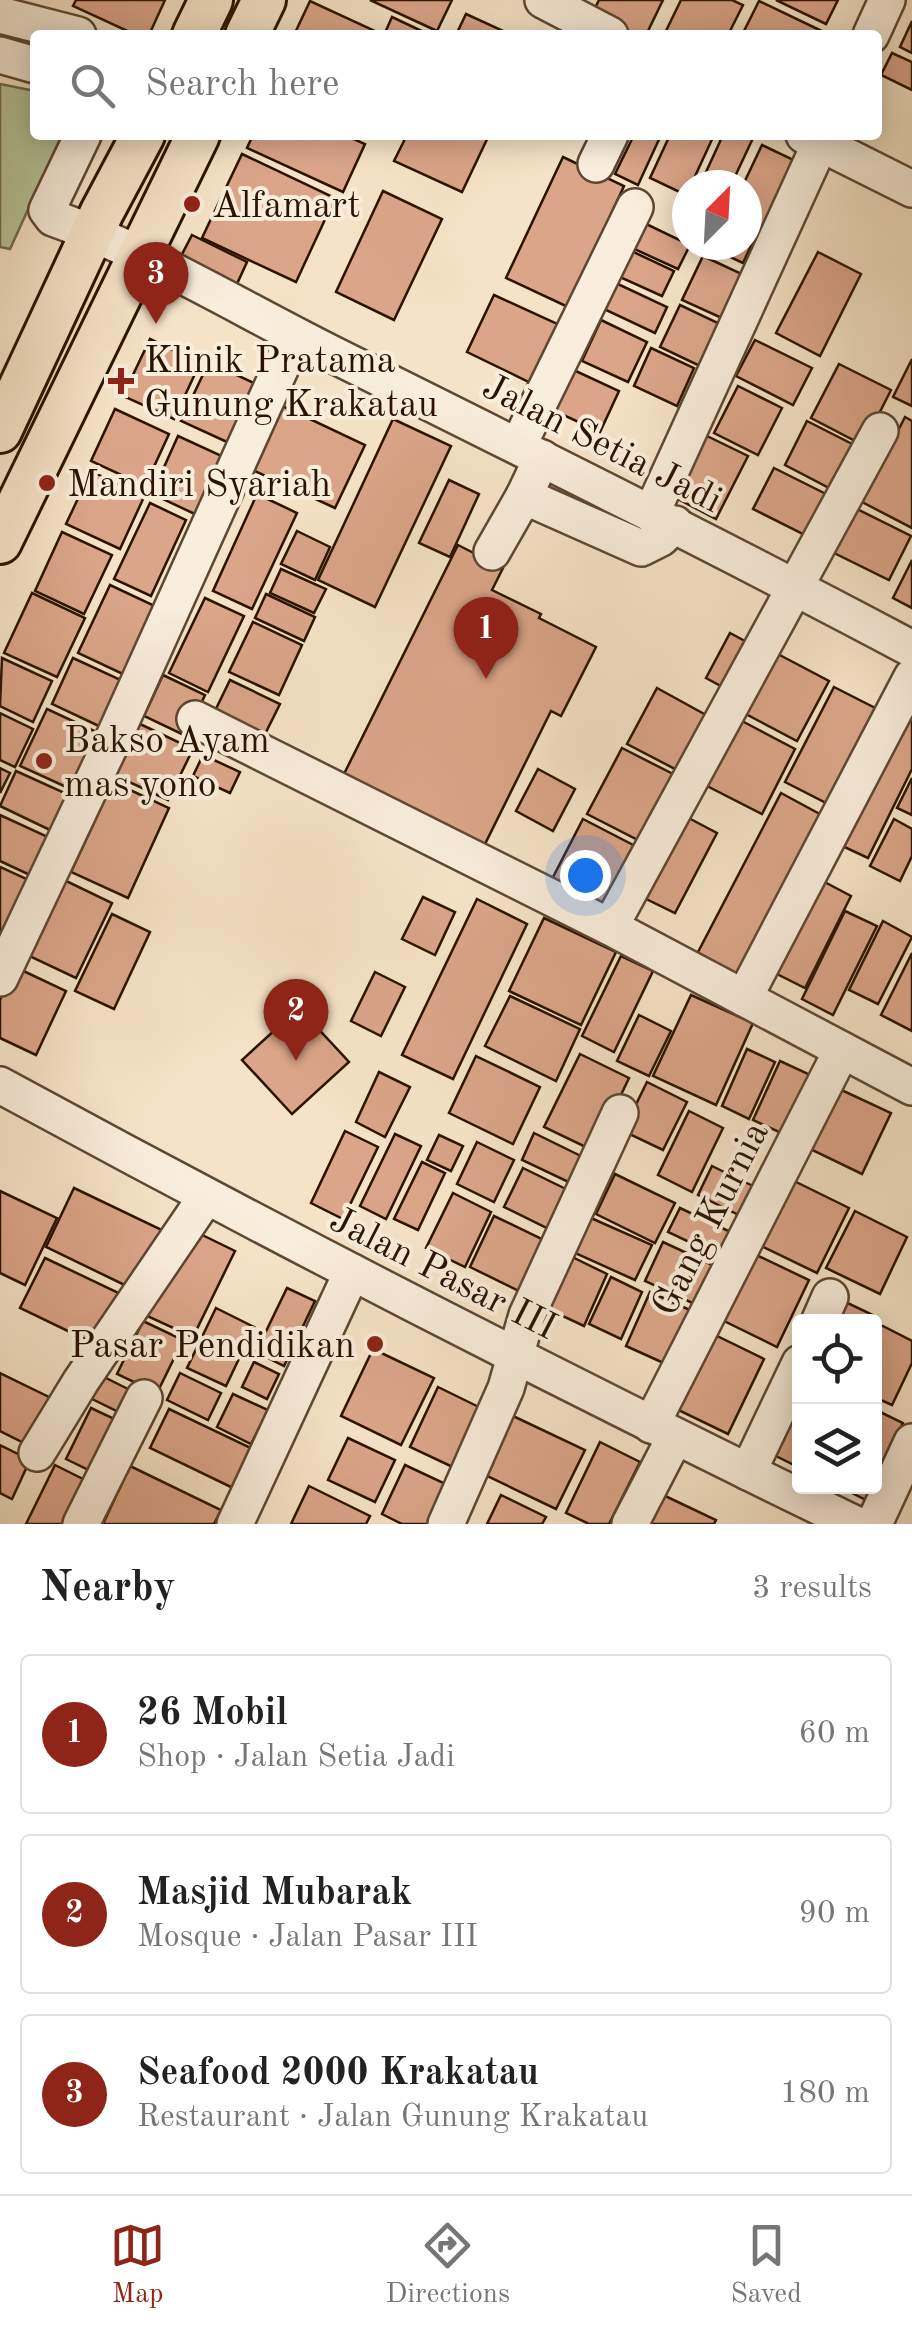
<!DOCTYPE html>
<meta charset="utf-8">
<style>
body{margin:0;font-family:"Old Standard TT",serif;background:#f2f2f2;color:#222}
.controls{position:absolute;right:30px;bottom:30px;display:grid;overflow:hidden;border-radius:10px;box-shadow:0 5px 25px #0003}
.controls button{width:90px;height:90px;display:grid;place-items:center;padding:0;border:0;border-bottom:2px solid #e0e0e0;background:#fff;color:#222;font:50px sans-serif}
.compass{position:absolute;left:672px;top:170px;width:90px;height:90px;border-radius:50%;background:#fff;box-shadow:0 5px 25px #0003;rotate:24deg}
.you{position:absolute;left:585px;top:875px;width:35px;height:35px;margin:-25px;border:8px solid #fff;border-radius:50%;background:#1a73e8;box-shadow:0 0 0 15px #1a73e833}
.badge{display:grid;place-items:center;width:65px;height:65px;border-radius:50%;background:#8f2418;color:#fff;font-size:32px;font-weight:700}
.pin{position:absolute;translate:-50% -82px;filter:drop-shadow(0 2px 5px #0008)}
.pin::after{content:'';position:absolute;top:52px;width:35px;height:30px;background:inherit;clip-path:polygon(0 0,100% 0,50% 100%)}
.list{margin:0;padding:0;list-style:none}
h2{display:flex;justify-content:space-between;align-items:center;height:130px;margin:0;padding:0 40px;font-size:42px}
h2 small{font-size:32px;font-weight:400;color:#767676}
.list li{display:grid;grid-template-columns:65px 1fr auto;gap:30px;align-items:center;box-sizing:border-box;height:160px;margin:0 20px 20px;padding:0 20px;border:2px solid #e0e0e0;border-radius:10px}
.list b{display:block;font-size:38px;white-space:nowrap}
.list p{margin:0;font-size:32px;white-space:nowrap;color:#767676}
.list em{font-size:32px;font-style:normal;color:#767676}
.icon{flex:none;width:55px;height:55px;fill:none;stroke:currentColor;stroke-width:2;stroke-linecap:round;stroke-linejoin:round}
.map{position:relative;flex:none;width:912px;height:1524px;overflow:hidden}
.search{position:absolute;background:#fff;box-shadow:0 5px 25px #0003;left:30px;right:30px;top:30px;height:110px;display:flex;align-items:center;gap:25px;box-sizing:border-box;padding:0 35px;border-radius:10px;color:#767676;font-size:38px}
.sheet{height:670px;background:#fff}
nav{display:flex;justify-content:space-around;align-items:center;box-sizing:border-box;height:140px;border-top:2px solid #e0e0e0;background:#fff;font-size:28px;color:#767676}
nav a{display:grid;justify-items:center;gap:5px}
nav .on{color:#8f2418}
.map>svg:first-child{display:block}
</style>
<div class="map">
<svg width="912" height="1524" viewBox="0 0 912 1524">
<rect width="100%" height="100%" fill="#f6e3c7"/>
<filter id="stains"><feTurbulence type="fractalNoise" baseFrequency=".002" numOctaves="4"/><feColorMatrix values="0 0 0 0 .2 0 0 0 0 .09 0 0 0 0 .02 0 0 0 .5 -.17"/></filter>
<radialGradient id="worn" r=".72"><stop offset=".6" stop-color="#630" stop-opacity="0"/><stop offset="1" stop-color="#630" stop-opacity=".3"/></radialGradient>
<path fill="#b6c59a" stroke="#706c4d" stroke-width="2.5" d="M 0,84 L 35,91 L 35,135 L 62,135 L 10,249 L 0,247 Z"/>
<g fill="#daa589" stroke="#2b1300" stroke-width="2.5">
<path d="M 76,0 L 165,0 L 149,35 L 136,35 L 73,6 Z"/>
<path d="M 370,0 L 452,0 L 437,31 Z"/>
<path d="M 599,0 L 663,0 L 646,35 L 636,35 L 592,14 Z"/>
<path d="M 681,0 L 732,0 L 743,5 L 728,35 L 664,35 Z"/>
<path d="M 776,0 L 838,0 L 826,24 Z"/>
<path d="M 310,1 L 375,31 L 373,35 L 294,35 Z"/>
<path d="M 759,1 L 830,35 L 742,35 Z"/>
<path d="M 466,14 L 512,35 L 456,35 Z"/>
<path d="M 392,17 L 430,35 L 384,35 Z"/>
<path d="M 912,21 L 912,53 L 900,47 Z"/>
<path d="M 892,53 L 912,62 L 912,90 L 881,75 Z"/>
<path d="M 253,135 L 345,135 L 365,144 L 343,192 L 247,148 Z"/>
<path d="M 407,135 L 489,135 L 462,192 L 394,161 Z"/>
<path d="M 634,135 L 661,135 L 638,185 L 615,174 Z"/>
<path d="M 670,135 L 714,135 L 691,185 L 687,185 L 686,195 L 650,178 Z"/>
<path d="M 723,135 L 754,136 L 731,185 L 700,185 Z"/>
<path d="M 762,145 L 800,163 L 766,235 L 747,226 L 747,185 L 743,185 Z"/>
<path d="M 242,154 L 335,198 L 296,282 L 202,238 Z"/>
<path d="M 563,157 L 624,186 L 568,307 L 506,278 Z"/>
<path d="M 383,191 L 442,219 L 394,320 L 336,292 Z"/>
<path d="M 687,213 L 687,235 L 678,231 Z"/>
<path d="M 642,222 L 690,245 L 678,269 L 630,247 Z"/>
<path d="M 747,230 L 756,235 L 743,263 L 709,247 L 747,245 Z"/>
<path d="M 192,235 L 247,262 L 236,286 L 180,258 Z"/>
<path d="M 625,248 L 674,271 L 662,296 L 613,274 Z"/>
<path d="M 818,252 L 861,274 L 820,356 L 776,333 Z"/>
<path d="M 703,256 L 744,275 L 724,319 L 682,300 Z"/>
<path d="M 603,277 L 667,307 L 655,333 L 591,303 Z"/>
<path d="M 494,295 L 562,326 L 535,385 L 467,352 Z"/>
<path d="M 680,305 L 720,324 L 700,366 L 660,347 Z"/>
<path d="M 601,320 L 647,342 L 628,382 L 582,361 Z"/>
<path d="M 150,339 L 200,363 L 174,419 L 123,396 Z"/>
<path d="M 755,340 L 812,368 L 793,405 L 736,376 Z"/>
<path d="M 651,348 L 694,368 L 677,406 L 634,386 Z"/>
<path d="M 912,359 L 912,406 L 893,397 Z"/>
<path d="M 209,362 L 254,383 L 227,442 L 181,421 Z"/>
<path d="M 839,364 L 891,390 L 863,445 L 811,418 Z"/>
<path d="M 565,366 L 619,391 L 600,432 L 546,407 Z"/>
<path d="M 738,386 L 782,408 L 758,455 L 714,433 Z"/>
<path d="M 274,402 L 365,445 L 335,508 L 244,466 Z"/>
<path d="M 115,409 L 169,434 L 145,486 L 91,461 Z"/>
<path d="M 905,417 L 912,421 L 912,528 L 862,502 Z"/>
<path d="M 393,419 L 451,446 L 375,607 L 318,580 Z"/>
<path d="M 807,421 L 858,447 L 835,491 L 785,465 Z"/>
<path d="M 178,436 L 224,457 L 197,515 L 152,494 Z"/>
<path d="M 707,436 L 748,456 L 716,519 L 676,498 Z"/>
<path d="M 774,468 L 834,498 L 813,539 L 753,509 Z"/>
<path d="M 91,471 L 144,497 L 120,549 L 66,524 Z"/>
<path d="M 449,480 L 479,494 L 450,557 L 419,543 Z"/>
<path d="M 257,494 L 297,513 L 252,609 L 213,591 Z"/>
<path d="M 150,503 L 186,520 L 151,596 L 114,579 Z"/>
<path d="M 851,506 L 911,536 L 889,580 L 828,550 Z"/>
<path d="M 297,531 L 330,547 L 315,580 L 281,564 Z"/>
<path d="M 62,532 L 112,555 L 84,614 L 35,591 Z"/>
<path d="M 458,545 L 503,568 L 492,590 L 541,614 L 539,618 L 596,647 L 561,716 L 551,711 L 483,848 L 342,778 Z"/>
<path d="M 912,560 L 912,608 L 893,598 Z"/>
<path d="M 281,569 L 326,589 L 314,613 L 270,593 Z"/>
<path d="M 110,585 L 157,607 L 125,675 L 78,653 Z"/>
<path d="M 32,593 L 85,618 L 57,677 L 4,653 Z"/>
<path d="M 266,594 L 315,617 L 304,641 L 255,618 Z"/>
<path d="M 205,598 L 244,616 L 208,692 L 169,673 Z"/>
<path d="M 253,622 L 302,645 L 279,695 L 229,672 Z"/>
<path d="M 730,633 L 756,647 L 732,692 L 706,678 Z"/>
<path d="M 774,652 L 829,681 L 797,741 L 742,712 Z"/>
<path d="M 2,658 L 52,681 L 33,722 L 0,706 Z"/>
<path d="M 73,658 L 123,681 L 101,727 L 52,704 Z"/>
<path d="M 163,675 L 205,695 L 186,736 L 144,716 Z"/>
<path d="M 230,680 L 280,704 L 263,738 L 213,715 Z"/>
<path d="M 834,687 L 887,714 L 838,809 L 785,782 Z"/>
<path d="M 657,688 L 706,715 L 677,770 L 627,744 Z"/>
<path d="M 47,709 L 101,734 L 75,791 L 20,766 Z"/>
<path d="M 912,711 L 912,769 L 868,858 L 840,845 Z"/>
<path d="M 0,713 L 33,729 L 15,767 L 0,760 Z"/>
<path d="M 742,721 L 795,749 L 762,814 L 707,786 Z"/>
<path d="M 140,724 L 193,749 L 168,800 L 116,776 Z"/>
<path d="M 622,748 L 673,774 L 638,840 L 587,814 Z"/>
<path d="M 203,755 L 240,772 L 230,793 L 193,776 Z"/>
<path d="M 0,768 L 10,773 L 0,793 Z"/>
<path d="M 538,769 L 575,789 L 553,831 L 516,811 Z"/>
<path d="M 16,771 L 67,794 L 50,830 L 0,806 Z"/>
<path d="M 912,778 L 912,815 L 897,808 Z"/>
<path d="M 113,782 L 169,808 L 128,898 L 71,872 Z"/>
<path d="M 781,793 L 829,819 L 745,980 L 697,954 Z"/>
<path d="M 681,814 L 717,833 L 675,913 L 638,895 Z"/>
<path d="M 0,815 L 48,837 L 30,875 L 0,861 Z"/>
<path d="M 583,819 L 639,848 L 606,910 L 551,881 Z"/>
<path d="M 894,819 L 912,829 L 912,856 L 900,881 L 870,866 Z"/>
<path d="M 0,867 L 31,881 L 6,935 L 0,932 Z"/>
<path d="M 60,878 L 112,903 L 76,978 L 25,954 Z"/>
<path d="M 817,878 L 851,896 L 805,988 L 771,971 Z"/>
<path d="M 423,897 L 455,912 L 435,955 L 402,939 Z"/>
<path d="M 477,899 L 527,924 L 453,1079 L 402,1055 Z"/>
<path d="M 845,911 L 877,926 L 833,1015 L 802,999 Z"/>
<path d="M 112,914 L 150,932 L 114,1009 L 75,991 Z"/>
<path d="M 544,918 L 616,952 L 581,1025 L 509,991 Z"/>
<path d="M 883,921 L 912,937 L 878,1004 L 849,990 Z"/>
<path d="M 912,953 L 912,1031 L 881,1015 Z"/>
<path d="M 621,956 L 653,971 L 614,1052 L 582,1036 Z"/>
<path d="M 15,967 L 66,991 L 36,1055 L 0,1038 L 0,1000 Z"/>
<path d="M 375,972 L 405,987 L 381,1036 L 351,1021 Z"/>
<path d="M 691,995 L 753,1023 L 716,1105 L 653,1076 Z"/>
<path d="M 510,996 L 580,1029 L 556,1081 L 485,1046 Z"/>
<path d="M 299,1008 L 349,1062 L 292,1114 L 242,1060 Z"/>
<path d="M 639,1015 L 671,1031 L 649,1076 L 617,1061 Z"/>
<path d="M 747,1049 L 775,1062 L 749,1119 L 722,1106 Z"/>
<path d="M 580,1054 L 629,1078 L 594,1151 L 544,1127 Z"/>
<path d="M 476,1056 L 540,1087 L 513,1144 L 449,1113 Z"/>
<path d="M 780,1061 L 817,1078 L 790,1137 L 753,1120 Z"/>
<path d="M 379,1072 L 410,1087 L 385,1137 L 356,1122 Z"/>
<path d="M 647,1082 L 687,1102 L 663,1150 L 623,1131 Z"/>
<path d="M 835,1087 L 891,1113 L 862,1174 L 806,1147 Z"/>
<path d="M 689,1111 L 723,1128 L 692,1192 L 658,1175 Z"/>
<path d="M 345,1131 L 378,1147 L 343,1219 L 311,1203 Z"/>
<path d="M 534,1133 L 589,1160 L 577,1186 L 522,1160 Z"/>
<path d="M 395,1134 L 421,1146 L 386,1219 L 360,1206 Z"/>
<path d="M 439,1135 L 463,1146 L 451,1171 L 427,1160 Z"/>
<path d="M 477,1142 L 514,1160 L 494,1202 L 457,1184 Z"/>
<path d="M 422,1162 L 445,1173 L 418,1230 L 394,1219 Z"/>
<path d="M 712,1166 L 757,1188 L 743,1217 L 698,1195 Z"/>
<path d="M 523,1168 L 574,1193 L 555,1232 L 504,1207 Z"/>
<path d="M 615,1174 L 675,1203 L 655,1243 L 596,1214 Z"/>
<path d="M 788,1178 L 849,1208 L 817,1273 L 757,1244 Z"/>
<path d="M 74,1188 L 164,1231 L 135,1290 L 46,1247 Z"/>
<path d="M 0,1191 L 57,1218 L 25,1285 L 0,1273 Z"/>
<path d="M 453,1193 L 491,1212 L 465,1267 L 426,1248 Z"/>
<path d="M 680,1208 L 737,1235 L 725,1259 L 668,1232 Z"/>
<path d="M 855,1211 L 907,1237 L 880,1294 L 826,1268 Z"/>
<path d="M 494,1216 L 544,1240 L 519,1291 L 470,1267 Z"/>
<path d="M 591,1218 L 652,1245 L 635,1280 L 575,1253 Z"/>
<path d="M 190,1229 L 235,1251 L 193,1337 L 147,1316 Z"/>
<path d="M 663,1242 L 719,1268 L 701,1307 L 645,1281 Z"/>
<path d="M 564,1253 L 607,1274 L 584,1326 L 539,1305 Z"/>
<path d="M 752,1253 L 809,1280 L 777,1347 L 720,1319 Z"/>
<path d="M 45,1258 L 125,1296 L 101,1347 L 20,1308 Z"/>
<path d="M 611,1277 L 642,1292 L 621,1339 L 589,1324 Z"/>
<path d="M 287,1288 L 315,1301 L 284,1366 L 256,1352 Z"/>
<path d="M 650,1292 L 692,1311 L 668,1365 L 626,1346 Z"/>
<path d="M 837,1298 L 873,1315 L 870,1322 L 826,1322 Z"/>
<path d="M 216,1308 L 254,1327 L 226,1386 L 187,1368 Z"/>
<path d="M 143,1321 L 183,1340 L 157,1393 L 117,1374 Z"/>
<path d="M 877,1323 L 912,1341 L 912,1363 L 892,1405 L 874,1397 Z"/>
<path d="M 709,1332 L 764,1359 L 728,1434 L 672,1407 Z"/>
<path d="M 373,1349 L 434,1378 L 401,1445 L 341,1416 Z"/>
<path d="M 254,1362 L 279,1374 L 267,1399 L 242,1387 Z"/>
<path d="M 0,1373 L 51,1398 L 28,1445 L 0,1431 Z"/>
<path d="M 180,1373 L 221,1393 L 208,1420 L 167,1400 Z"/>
<path d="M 102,1376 L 140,1395 L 129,1417 L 92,1399 Z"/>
<path d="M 438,1387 L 487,1411 L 459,1470 L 410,1447 Z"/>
<path d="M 233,1394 L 268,1410 L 251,1444 L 217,1427 Z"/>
<path d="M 800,1402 L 800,1468 L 774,1455 Z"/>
<path d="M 91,1408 L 123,1423 L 99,1475 L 66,1459 Z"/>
<path d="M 169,1409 L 253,1449 L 233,1488 L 150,1448 Z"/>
<path d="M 874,1409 L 903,1423 L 874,1482 Z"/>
<path d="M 513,1416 L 585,1450 L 556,1509 L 485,1475 Z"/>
<path d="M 348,1438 L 395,1460 L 375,1502 L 328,1480 Z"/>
<path d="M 600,1442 L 640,1462 L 609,1524 L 589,1524 L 566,1513 Z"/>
<path d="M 0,1445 L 30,1460 L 12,1499 L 0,1493 Z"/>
<path d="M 55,1465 L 93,1484 L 74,1524 L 26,1524 Z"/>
<path d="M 405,1465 L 450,1486 L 432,1524 L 402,1524 L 382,1514 Z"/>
<path d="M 130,1466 L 221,1510 L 214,1524 L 103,1524 Z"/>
<path d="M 309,1486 L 370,1516 L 366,1524 L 291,1524 Z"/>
<path d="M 838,1486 L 872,1486 L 866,1500 Z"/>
<path d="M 661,1494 L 716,1520 L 714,1524 L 647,1524 Z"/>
<path d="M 501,1495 L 546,1517 L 542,1524 L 487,1524 Z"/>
</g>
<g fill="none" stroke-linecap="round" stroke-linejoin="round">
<g stroke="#5e4732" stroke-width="40">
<g id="minor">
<path d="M 543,0 L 610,35"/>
<path d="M 0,15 L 78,35"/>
<path d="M 871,35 L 887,0"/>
<path d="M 0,55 L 35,65"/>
<path d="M 83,135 L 47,210 L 53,218 C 153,254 243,310 338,357 C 531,453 722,548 912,649"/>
<path d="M 804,135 L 912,189"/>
<path d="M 596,164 L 610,135"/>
<path d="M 518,446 L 635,207"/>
<path d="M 542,458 L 524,496 L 641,548 L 661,538 L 675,524"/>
<path d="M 652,512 L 824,135"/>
<path d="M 492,552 L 524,496"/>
<path d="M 195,719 L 610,927 L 912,1087"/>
<path d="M 610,927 L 880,431"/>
<path d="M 0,978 L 114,737 L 295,336"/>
<path d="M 744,998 L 912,677"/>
<path d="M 0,1085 C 281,1238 566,1384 855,1524"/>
<path d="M 819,1322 L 830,1297"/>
<path d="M 651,1425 L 842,1050"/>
<path d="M 37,1453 L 81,1381 L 206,1197"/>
<path d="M 748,1472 L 800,1363"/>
<path d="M 81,1524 L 144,1398"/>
<path d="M 235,1524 L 352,1272"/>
<path d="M 446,1524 L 506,1388 L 527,1315 L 620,1113"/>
<path d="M 630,1524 L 675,1437"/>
<path d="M 874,1524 L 912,1442"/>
</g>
</g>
<g stroke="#2b1300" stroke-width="48">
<g id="major">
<path d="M 194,35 L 211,0"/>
<path d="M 247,35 L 264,0"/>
<path d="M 0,431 L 102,212 L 143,135"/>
<path d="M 0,542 L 198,135"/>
</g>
</g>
<use href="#minor" stroke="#f9eddb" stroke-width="35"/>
<use href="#major" stroke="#f6e3c7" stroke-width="42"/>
</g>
<g fill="#8f2418" stroke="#f9eddb" stroke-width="4">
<circle cx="192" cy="204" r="10"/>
<path d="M116 366h10v10h10v10h-10v10h-10v-10h-10v-10h10z"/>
<circle cx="47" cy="483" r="10"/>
<circle cx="44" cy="761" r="10"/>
<circle cx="375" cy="1344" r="10"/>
</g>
<g text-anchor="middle" stroke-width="8" stroke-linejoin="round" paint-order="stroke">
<g font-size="38" fill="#2b1300" stroke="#f9eddb" text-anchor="start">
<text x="212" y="217">Alfamart</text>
<text x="144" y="372">Klinik Pratama<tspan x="144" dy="44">Gunung Krakatau</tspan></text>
<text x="67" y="496">Mandiri Syariah</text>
<text x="64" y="752">Bakso Ayam<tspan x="64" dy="44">mas yono</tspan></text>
<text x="355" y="1357" text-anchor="end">Pasar Pendidikan</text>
</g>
<g font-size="38" fill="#2b1300" stroke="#f9eddb">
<text transform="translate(603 442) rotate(27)" y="13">Jalan Setia Jadi</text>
<text transform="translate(709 1218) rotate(-63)" y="13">Gang Kurnia</text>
<text transform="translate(444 1272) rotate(27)" y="13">Jalan Pasar III</text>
</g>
</g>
<rect width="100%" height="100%" filter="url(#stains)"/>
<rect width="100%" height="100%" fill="url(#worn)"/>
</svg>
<div class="controls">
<button><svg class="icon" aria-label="locate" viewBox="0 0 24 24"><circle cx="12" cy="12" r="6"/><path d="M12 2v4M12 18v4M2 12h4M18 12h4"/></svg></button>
<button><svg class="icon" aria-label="layers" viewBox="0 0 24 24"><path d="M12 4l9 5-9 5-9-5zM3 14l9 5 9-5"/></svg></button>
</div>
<svg class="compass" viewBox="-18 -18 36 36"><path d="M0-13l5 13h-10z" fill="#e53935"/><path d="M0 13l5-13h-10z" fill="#767676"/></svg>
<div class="you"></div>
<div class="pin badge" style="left:486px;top:679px">1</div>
<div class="pin badge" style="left:296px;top:1061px">2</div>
<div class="pin badge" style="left:156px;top:324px">3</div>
<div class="search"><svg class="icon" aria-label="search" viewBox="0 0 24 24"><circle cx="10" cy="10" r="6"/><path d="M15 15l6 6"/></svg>Search here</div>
</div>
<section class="sheet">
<h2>Nearby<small>3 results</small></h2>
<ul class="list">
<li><span class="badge">1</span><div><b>26 Mobil</b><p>Shop · Jalan Setia Jadi</p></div><em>60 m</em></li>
<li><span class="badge">2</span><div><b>Masjid Mubarak</b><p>Mosque · Jalan Pasar III</p></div><em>90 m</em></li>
<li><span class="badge">3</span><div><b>Seafood 2000 Krakatau</b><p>Restaurant · Jalan Gunung Krakatau</p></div><em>180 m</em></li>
</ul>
</section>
<nav>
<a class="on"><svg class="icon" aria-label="map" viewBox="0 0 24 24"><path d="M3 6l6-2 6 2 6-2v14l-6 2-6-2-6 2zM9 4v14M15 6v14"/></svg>Map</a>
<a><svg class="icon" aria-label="directions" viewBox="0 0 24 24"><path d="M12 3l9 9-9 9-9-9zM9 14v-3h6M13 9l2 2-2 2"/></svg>Directions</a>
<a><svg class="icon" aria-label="saved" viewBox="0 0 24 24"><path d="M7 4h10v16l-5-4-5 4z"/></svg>Saved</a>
</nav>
